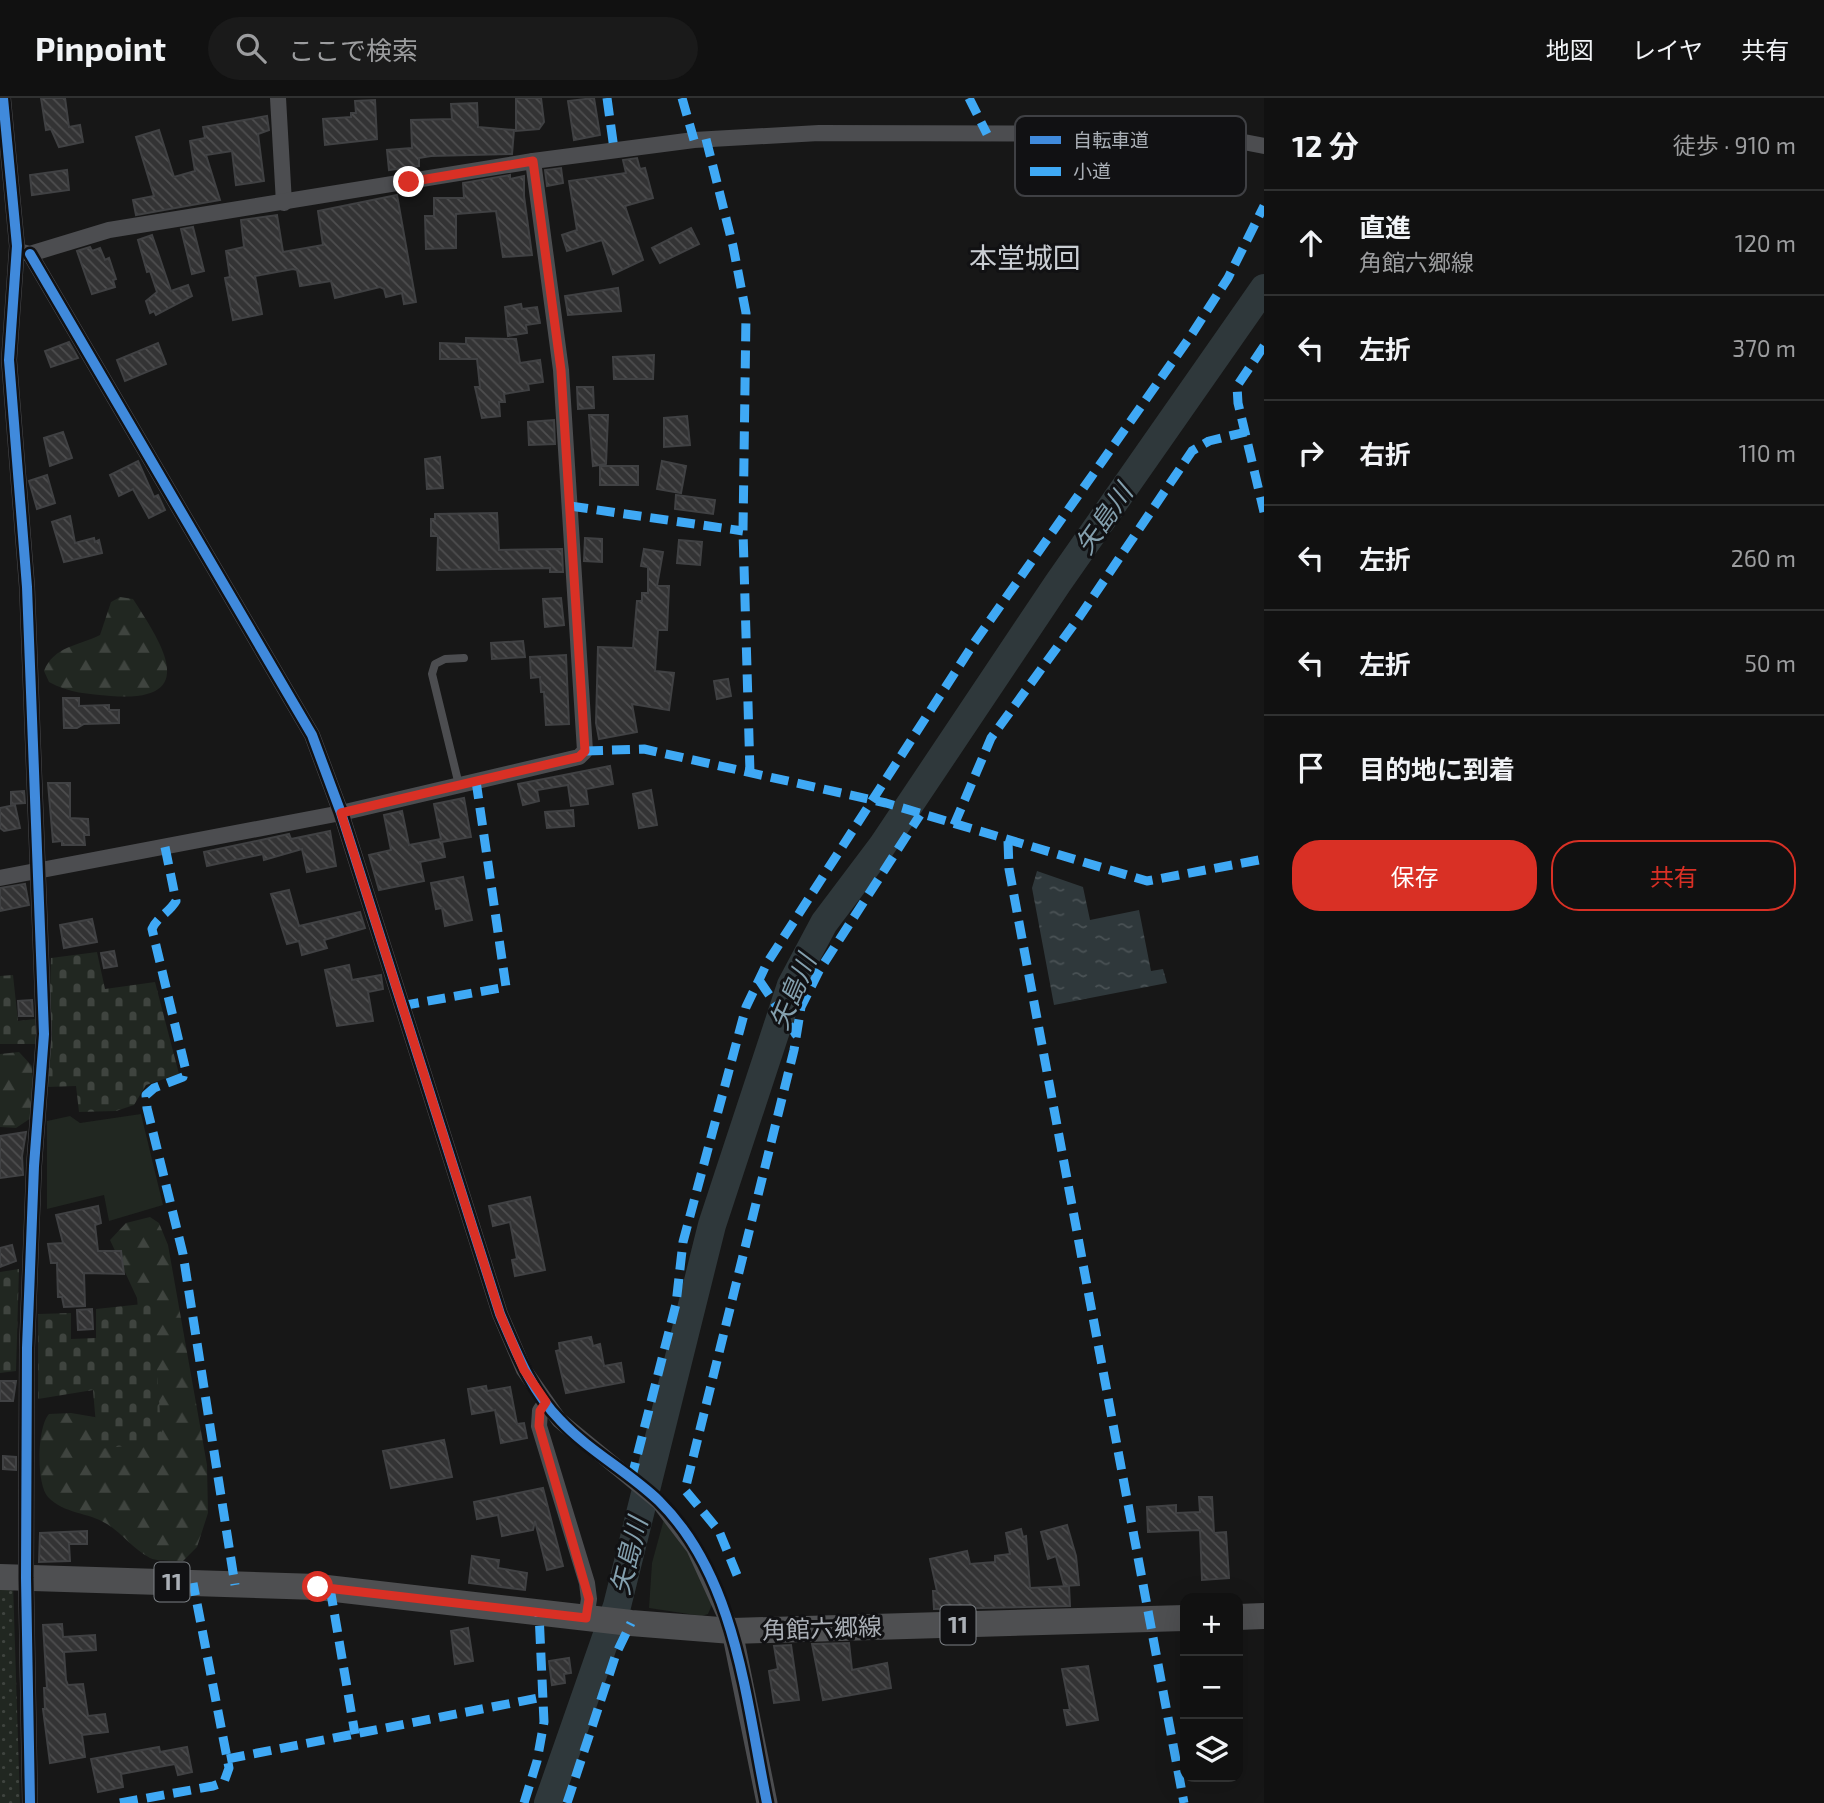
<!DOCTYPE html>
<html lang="ja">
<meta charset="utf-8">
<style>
body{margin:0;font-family:"Exo 2","Noto Sans JP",sans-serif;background:#1a1a1a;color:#f1f3f6}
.controls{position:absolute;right:21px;bottom:21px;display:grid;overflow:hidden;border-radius:14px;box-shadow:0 7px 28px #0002}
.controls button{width:63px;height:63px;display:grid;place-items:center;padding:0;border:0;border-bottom:2px solid #303131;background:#111;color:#f1f3f6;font:35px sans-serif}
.stop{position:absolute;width:21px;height:21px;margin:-16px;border:5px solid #d93025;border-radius:50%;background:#fff}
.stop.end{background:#d93025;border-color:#fff;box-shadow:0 2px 7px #0008}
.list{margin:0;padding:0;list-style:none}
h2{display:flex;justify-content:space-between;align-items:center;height:91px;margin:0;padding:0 28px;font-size:30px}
h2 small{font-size:23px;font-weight:400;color:#9c9d9f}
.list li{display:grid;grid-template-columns:46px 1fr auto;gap:21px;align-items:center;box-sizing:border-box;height:105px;padding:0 28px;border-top:2px solid #303131}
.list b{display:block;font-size:26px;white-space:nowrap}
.list p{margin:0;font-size:23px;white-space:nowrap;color:#9c9d9f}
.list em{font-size:23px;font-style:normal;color:#9c9d9f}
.actions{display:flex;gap:14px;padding:21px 28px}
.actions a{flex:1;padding:16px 0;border:2px solid #d93025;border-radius:28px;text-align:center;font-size:24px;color:#d93025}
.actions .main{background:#d93025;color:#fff}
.icon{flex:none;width:38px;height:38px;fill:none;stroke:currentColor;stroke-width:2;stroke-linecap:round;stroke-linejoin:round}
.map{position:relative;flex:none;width:1264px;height:1705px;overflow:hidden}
header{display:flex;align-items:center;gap:42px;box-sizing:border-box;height:98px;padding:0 35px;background:#111;border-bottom:2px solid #303131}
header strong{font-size:33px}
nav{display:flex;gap:38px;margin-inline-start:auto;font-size:24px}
.search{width:490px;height:63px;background:#1a1a1a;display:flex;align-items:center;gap:18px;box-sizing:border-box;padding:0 24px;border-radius:38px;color:#9c9d9f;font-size:26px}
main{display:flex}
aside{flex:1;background:#111}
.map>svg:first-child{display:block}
</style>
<header>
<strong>Pinpoint</strong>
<div class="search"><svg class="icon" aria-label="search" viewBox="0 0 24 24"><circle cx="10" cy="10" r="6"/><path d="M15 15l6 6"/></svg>ここで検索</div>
<nav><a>地図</a><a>レイヤ</a><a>共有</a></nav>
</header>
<main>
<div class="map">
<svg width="1264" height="1705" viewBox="0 0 1264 1705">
<defs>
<pattern id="forest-firs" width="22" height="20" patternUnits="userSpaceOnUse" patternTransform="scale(1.75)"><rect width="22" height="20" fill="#212721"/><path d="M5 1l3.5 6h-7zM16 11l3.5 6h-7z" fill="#3f443f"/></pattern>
<pattern id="cemetery-stones" width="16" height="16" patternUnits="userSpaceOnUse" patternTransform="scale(1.75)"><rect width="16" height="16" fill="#212721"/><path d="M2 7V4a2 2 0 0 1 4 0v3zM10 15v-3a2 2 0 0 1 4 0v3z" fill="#3f443f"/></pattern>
<pattern id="park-dots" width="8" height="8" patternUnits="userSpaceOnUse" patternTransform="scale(1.75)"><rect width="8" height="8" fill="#212721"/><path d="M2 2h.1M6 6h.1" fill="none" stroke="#3f443f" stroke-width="1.8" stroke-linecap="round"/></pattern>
<pattern id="water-ripples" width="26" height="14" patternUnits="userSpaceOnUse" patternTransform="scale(1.75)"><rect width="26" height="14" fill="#2f383b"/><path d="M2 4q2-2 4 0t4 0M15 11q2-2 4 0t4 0" fill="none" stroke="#4a5255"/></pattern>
<pattern id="building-back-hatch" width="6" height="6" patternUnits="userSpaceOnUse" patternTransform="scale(1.75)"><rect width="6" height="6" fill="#333334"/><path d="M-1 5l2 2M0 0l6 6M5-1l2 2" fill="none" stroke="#4e4e4f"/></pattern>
</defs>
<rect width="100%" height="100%" fill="#171717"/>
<g fill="#212721">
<path d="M 141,1016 L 163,1107 L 109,1123 L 104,1097 L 47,1111 L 47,1023 L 70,1018 L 80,1025 Z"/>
<path d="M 664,1421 L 689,1455 L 713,1504 L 708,1516 L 702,1518 L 649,1510 L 652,1465 Z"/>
</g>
<g fill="url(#forest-firs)">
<path d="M 120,499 L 133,501 C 162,546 202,605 111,598 C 88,596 69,595 49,584 L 44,573 C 54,548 78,548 100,537 L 111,504 Z"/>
<path d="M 19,954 L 32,968 L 34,1018 L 16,1030 L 0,1029 L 0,956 Z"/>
<path d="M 150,1119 L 159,1125 L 168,1147 L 207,1367 L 208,1415 L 197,1449 L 183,1463 C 173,1462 159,1464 150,1460 C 133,1451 123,1436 107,1426 C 88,1414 64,1416 48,1399 C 36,1386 37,1329 49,1316 L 71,1315 L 118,1323 L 141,1242 L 137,1200 L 110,1142 L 126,1125 Z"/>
</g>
<g fill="url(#cemetery-stones)">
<path d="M 97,854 L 105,891 L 155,884 L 179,976 L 146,987 L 134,1007 L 116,1013 L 79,1014 L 76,988 L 47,989 L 51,860 Z"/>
<path d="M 13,877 L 18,923 L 35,921 L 37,946 L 0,946 L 0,878 Z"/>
<path d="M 19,1171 L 16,1273 L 0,1275 L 0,1174 Z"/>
<path d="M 152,1205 L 162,1344 L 98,1351 L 93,1292 L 38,1301 L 38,1216 L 71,1215 L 71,1241 L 96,1240 L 96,1211 Z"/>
</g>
<path fill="url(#park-dots)" d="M 0,1485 L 13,1485 L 20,1705 L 0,1705 Z"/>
<path fill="url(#water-ripples)" d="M 1037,773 L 1083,789 L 1090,822 L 1139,812 L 1151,873 L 1163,871 L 1167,885 L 1054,907 L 1032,790 Z"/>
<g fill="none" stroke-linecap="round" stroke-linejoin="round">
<path stroke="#2f383b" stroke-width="28" d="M 548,1705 L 617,1508 L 712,1127 L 791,887 L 824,825 L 882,748 L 1058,485 L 1264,190"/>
</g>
<g fill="url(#building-back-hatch)" stroke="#404143" stroke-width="2">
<path d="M 41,0 L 65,0 L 69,29 L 80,27 L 83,44 L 59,49 L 51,31 L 46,32 Z"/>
<path d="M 516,0 L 541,0 L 544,24 L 539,31 L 516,33 Z"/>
<path d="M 594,0 L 600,37 L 574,42 L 568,3 Z"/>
<path d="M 375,2 L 377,41 L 325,47 L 323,21 L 351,19 L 351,15 L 356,15 L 355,3 Z"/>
<path d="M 477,5 L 478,29 L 514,32 L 512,56 L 431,58 L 419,60 L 419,68 L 389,72 L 387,52 L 412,50 L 411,22 L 452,21 L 451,6 Z"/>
<path d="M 267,18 L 269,32 L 258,36 L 264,83 L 236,87 L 232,53 L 206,57 L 220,102 L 136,117 L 133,102 L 154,98 L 136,39 L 159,32 L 174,79 L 195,73 L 190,43 L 205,40 L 203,29 Z"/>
<path d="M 637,60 L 640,71 L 645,70 L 653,100 L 625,108 L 643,162 L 613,176 L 602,142 L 567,153 L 562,137 L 577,132 L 569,83 L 626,75 L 623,62 Z"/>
<path d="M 561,70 L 563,85 L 547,88 L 545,72 Z"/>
<path d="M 67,72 L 69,92 L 32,97 L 30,77 Z"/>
<path d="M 510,77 L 510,81 L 524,78 L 524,98 L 532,157 L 503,159 L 496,113 L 456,116 L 456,150 L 426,151 L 425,118 L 434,118 L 434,100 L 464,100 L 463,85 Z"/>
<path d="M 397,97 L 416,204 L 404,206 L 402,195 L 386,199 L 384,191 L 380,189 L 335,200 L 331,183 L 300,188 L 297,172 L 293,171 L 255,178 L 262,216 L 233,222 L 225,180 L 230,179 L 226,153 L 244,149 L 241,122 L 277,117 L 283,154 L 323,147 L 318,113 Z"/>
<path d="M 193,129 L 204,173 L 192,176 L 181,131 Z"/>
<path d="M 691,130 L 699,146 L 660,165 L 652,150 Z"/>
<path d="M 152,137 L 171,193 L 188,187 L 192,198 L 156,217 L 154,213 L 150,215 L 146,203 L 157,194 L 150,173 L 147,174 L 138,142 Z"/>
<path d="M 90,149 L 92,153 L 100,150 L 105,162 L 109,160 L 116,181 L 113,182 L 115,189 L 92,196 L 77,153 Z"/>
<path d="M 618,190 L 621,213 L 568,217 L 565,198 Z"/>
<path d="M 521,206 L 522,211 L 537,209 L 540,225 L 526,227 L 527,235 L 508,238 L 505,209 Z"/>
<path d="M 466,240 L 516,241 L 520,265 L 540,262 L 543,284 L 528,286 L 529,292 L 504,296 L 505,304 L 499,304 L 500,318 L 482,320 L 475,289 L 480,289 L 477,261 L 440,261 L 440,245 L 466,246 Z"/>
<path d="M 69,244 L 78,260 L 51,269 L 45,253 Z"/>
<path d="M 158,245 L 166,266 L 125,283 L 117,262 Z"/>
<path d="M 654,257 L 653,281 L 614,281 L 613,259 Z"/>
<path d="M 577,289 L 593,289 L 594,310 L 578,311 Z"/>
<path d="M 589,317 L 608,317 L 606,366 L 593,368 Z"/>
<path d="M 687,318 L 690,347 L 664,349 L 664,320 Z"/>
<path d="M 554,322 L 555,346 L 529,347 L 528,324 Z"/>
<path d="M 63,334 L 72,360 L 50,368 L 44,340 Z"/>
<path d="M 440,359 L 443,390 L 427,391 L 425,361 Z"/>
<path d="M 138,363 L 154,399 L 158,397 L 165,412 L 149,420 L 133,391 L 119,398 L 110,377 Z"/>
<path d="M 662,363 L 686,368 L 681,395 L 657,391 Z"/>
<rect x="600" y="368" width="38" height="19"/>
<path d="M 47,377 L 55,405 L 37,411 L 29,383 Z"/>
<path d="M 676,397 L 715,402 L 713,416 L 675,411 Z"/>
<path d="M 497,415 L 499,452 L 562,451 L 563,474 L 550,474 L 550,470 L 437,472 L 438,438 L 431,438 L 431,421 L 435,421 L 435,416 Z"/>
<path d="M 70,418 L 75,445 L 94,440 L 95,444 L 99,442 L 102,455 L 64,464 L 52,424 Z"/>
<path d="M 585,440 L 602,441 L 602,464 L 584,463 Z"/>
<path d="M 679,442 L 702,444 L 700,467 L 677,465 Z"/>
<path d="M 644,451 L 663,454 L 657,488 L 669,488 L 667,532 L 658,532 L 655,573 L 674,575 L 669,612 L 632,606 L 637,634 L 599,641 L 596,625 L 598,549 L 633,550 L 637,503 L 642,503 L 642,495 L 648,495 L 648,469 L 641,468 Z"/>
<path d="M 561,500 L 564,527 L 545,529 L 543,501 Z"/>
<path d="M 523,543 L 525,559 L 492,561 L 491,545 Z"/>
<path d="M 566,557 L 569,626 L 546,627 L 544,594 L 541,594 L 540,579 L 531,580 L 530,559 Z"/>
<path d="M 728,581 L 731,598 L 717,601 L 714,583 Z"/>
<path d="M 63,600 L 79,600 L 79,608 L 109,607 L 109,612 L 119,612 L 119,625 L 84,626 L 77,630 L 64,630 Z"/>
<path d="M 610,668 L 613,686 L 586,691 L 588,706 L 571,708 L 568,687 L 537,692 L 539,703 L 523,707 L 518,686 Z"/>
<path d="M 48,685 L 70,685 L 70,720 L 88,721 L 89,737 L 84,737 L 85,747 L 62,747 L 62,743 L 53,744 Z"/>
<path d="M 651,692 L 657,727 L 639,730 L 633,696 Z"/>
<path d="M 24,693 L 25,705 L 11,706 L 11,694 Z"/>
<path d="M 464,700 L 471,739 L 442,744 L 445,759 L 420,764 L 424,783 L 379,792 L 369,757 L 391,752 L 384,717 L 402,713 L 409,747 L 441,741 L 434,706 Z"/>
<path d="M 15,707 L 20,730 L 4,733 L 0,730 L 0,710 Z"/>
<path d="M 573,712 L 574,728 L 547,730 L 545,714 Z"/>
<path d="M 330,733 L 336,768 L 307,774 L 302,751 L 264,762 L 263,756 L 207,768 L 204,754 L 289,736 L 291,741 Z"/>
<path d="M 463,779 L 472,822 L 445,828 L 442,810 L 436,811 L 431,785 Z"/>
<path d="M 25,786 L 29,807 L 0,813 L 0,790 Z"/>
<path d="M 289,792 L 299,828 L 360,814 L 365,830 L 324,842 L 327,850 L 302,857 L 299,843 L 287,846 L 271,796 Z"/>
<path d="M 92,821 L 97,844 L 64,850 L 60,827 Z"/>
<path d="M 114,853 L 117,868 L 104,870 L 101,855 Z"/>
<path d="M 349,867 L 352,882 L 381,877 L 383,891 L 368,894 L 373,923 L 337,928 L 325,872 Z"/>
<path d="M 32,902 L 33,918 L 19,918 L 18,903 Z"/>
<path d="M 26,1034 L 22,1058 L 23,1077 L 0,1080 L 0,1038 Z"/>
<path d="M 530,1099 L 545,1172 L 515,1178 L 512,1162 L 517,1161 L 510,1124 L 493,1128 L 489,1108 Z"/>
<path d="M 98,1108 L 101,1125 L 95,1127 L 98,1153 L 121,1153 L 124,1176 L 84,1175 L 85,1208 L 64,1209 L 62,1199 L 58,1199 L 57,1165 L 51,1165 L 48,1146 L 63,1145 L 56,1117 Z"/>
<path d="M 12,1147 L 16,1163 L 0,1169 L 0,1150 Z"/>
<path d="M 92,1211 L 93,1231 L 78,1232 L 77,1212 Z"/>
<path d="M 591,1239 L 593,1248 L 600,1246 L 604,1268 L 621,1265 L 624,1284 L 566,1295 L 556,1253 L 560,1252 L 559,1245 Z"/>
<path d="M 0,1283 L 16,1283 L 13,1303 L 0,1303 Z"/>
<path d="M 486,1288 L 487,1293 L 510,1289 L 517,1326 L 524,1325 L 527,1340 L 501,1345 L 495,1312 L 472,1316 L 468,1291 Z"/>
<path d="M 444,1342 L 452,1379 L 391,1390 L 383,1353 Z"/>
<path d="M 3,1358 L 16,1359 L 16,1372 L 3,1371 Z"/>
<path d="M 543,1390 L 563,1468 L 547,1472 L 535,1423 L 533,1432 L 502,1438 L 498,1417 L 477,1421 L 474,1404 Z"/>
<path d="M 1199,1399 L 1212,1399 L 1214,1435 L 1226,1434 L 1229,1480 L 1202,1482 L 1200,1432 L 1148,1434 L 1147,1409 L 1176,1407 L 1176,1415 L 1200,1414 Z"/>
<path d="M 1067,1427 L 1076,1458 L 1079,1487 L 1064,1488 L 1056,1458 L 1048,1461 L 1041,1434 Z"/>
<path d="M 1021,1431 L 1023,1439 L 1026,1438 L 1030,1490 L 1069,1488 L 1070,1508 L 934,1511 L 933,1493 L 937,1493 L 930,1461 L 967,1453 L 970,1466 L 995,1464 L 995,1458 L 1010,1456 L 1006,1435 Z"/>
<path d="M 87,1433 L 87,1446 L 69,1446 L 70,1463 L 39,1464 L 40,1435 Z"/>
<path d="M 472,1458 L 499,1462 L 498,1470 L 527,1475 L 525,1492 L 469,1485 Z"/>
<path d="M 62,1526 L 63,1539 L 95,1537 L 96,1552 L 64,1554 L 66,1582 L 68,1587 L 83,1586 L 88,1618 L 105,1616 L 108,1634 L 82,1637 L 85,1659 L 50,1665 L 43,1611 L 45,1611 L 44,1590 L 47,1590 L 43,1527 Z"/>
<path d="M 468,1530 L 473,1563 L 455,1566 L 451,1533 Z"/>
<path d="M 849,1545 L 852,1572 L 887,1565 L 891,1590 L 823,1602 L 812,1546 Z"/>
<path d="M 791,1547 L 799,1602 L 774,1605 L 769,1573 L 778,1571 L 774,1548 Z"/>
<path d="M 569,1560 L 571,1575 L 564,1576 L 565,1585 L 552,1587 L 549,1563 Z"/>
<path d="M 1088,1568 L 1098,1622 L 1067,1627 L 1064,1612 L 1070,1612 L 1062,1571 Z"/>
<path d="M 159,1649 L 160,1654 L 187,1649 L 192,1674 L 178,1677 L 175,1666 L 121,1676 L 123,1689 L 98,1694 L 91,1661 Z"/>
</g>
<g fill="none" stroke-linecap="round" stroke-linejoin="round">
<path stroke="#4c4d50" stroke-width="8" d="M 459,687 L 432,576 L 435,566 L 445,561 L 464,560"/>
<g stroke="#4c4d50" stroke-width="16">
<path d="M 3,0 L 17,148 L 9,262 L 27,489 L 44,936 L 34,1068 L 27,1250 L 26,1480 L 30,1705"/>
<path d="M 278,0 L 284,105"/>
<path d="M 22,154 L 30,156 L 109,132 L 533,63 L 694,42 L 819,35 L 1202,36 L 1264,48"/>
<path d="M 30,156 L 312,637 L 341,715 L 500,1216 L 524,1272 L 559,1322 L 659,1404 L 694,1450 L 732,1533"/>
<path d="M 0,780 L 341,715 L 579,659 L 585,653 L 561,272 L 533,63"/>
<path d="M 546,1304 L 540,1313 L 539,1328 L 587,1485 L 589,1501 L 586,1520"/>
</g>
<path stroke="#4c4d50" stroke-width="21" d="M 732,1533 L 767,1705"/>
<g stroke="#4e4f51" stroke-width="26">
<path d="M 0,1479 L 318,1489 L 631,1525 L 732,1533 L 1185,1520"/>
<path d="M 1238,1519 L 1264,1518"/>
</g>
<g stroke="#3fa9f5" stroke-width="9" stroke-dasharray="18 9" stroke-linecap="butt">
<path d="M 607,0 L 614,51"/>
<path d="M 682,0 L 694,42"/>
<path d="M 969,0 L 987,36"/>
<path d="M 706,41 L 733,148 L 746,215 L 743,433 L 750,675"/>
<path d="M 1264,248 L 1237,288 L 1238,305 L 1264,414"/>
<path d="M 570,408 L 743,433"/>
<path d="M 585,653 L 644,651 L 886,705 L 1147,783 L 1264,761"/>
<path d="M 954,727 L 991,640 L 1080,518 L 1192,353 L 1209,343 L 1246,334"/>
<path d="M 1008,743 L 1009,771 L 1184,1705"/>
<path d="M 165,749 L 176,803 C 169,815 157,819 152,831 L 185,969 L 183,979 L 154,990 L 146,997 L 147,1010 L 183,1156 L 235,1487"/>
<path d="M 759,882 L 797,938"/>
<path d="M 401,908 L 506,889 L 476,683"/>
<path d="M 631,1382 L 676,1206 L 683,1144 L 746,909 L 767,865 L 974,545 L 1190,239 L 1228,180 L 1264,108"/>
<path d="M 737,1477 L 719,1433 L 685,1392 L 794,952 L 801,909 L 819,873 L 920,717"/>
<path d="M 330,1490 L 355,1636"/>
<path d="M 227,1661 L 543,1599"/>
<path d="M 120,1705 L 213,1688 L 224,1684 L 229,1670 L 193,1485"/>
<path d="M 524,1705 L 537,1663 L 544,1624 L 539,1515"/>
<path d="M 567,1705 L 616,1556 L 631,1525"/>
</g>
<g stroke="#111113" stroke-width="15">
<g id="cycleway">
<path d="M 3,0 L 17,148 L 9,262 L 27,489 L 44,936 L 34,1068 L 27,1250 L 26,1480 L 30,1705"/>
<path d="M 30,156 L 312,637 L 341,715 L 500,1216 C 516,1253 531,1293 560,1322 C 589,1353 629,1374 659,1403 C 737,1480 746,1604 767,1705"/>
</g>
</g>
<use href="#cycleway" stroke="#408adc" stroke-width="10"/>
</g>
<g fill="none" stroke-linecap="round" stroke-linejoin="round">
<path stroke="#d93025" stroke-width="9" d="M 318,1489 L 586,1520 L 589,1501 L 539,1328 L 540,1313 L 546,1304 L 524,1272 L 500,1216 L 341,715 L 579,659 L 585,653 L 561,272 L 533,63 L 409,84"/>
</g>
<g text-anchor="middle" stroke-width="6" stroke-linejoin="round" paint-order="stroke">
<g fill="#111113" stroke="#7c8085" stroke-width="2">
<rect x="154.5" y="1464.5" width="35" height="39" rx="5"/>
<rect x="940.5" y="1507.5" width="35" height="39" rx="5"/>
</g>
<g font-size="23" font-weight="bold" fill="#aaafb6">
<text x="172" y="1492">11</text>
<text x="958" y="1535">11</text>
</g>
<g font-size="24" fill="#aaafb6" stroke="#111113">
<text transform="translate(822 1531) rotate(-2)" y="8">角館六郷線</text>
</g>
<g font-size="26" font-style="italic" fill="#84a0ae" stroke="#111113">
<text transform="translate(1104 421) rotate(-55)" y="9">矢島川</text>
<text transform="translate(793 894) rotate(-67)" y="9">矢島川</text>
<text transform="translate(629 1458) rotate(-76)" y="9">矢島川</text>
</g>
<g font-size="28" fill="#caced3" stroke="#111113">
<text x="1025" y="170">本堂城回</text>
</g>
</g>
<rect x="1015" y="18" width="231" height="80" rx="10" fill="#111113" stroke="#3f4044" stroke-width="2"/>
<rect x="1030" y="38" width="31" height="8" fill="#408adc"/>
<rect x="1030" y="69" width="31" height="9" fill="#3fa9f5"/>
<g font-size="19" fill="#aaafb6">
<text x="1073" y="49">自転車道</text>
<text x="1073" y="80">小道</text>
</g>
</svg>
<div class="controls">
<button>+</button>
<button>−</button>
<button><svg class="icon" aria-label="layers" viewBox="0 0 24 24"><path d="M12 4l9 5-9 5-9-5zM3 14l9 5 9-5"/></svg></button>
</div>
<div class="stop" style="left:318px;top:1489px"></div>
<div class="stop end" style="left:409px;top:84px"></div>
</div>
<aside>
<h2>12 分<small>徒歩 · 910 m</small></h2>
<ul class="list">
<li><svg class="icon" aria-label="ahead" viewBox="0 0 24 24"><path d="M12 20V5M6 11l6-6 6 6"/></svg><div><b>直進</b><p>角館六郷線</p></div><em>120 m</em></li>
<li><svg class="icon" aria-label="left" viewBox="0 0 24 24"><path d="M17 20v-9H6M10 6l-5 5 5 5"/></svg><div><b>左折</b></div><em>370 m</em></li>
<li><svg class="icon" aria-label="right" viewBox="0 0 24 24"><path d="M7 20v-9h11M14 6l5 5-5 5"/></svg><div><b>右折</b></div><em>110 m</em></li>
<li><svg class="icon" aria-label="left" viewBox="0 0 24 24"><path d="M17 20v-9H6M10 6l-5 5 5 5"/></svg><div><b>左折</b></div><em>260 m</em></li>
<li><svg class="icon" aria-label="left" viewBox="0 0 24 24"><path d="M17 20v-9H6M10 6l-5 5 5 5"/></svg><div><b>左折</b></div><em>50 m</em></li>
<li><svg class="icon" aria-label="arrive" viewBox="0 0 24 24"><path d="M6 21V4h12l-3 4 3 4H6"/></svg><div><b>目的地に到着</b></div></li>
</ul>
<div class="actions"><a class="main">保存</a><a>共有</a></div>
</aside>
</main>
